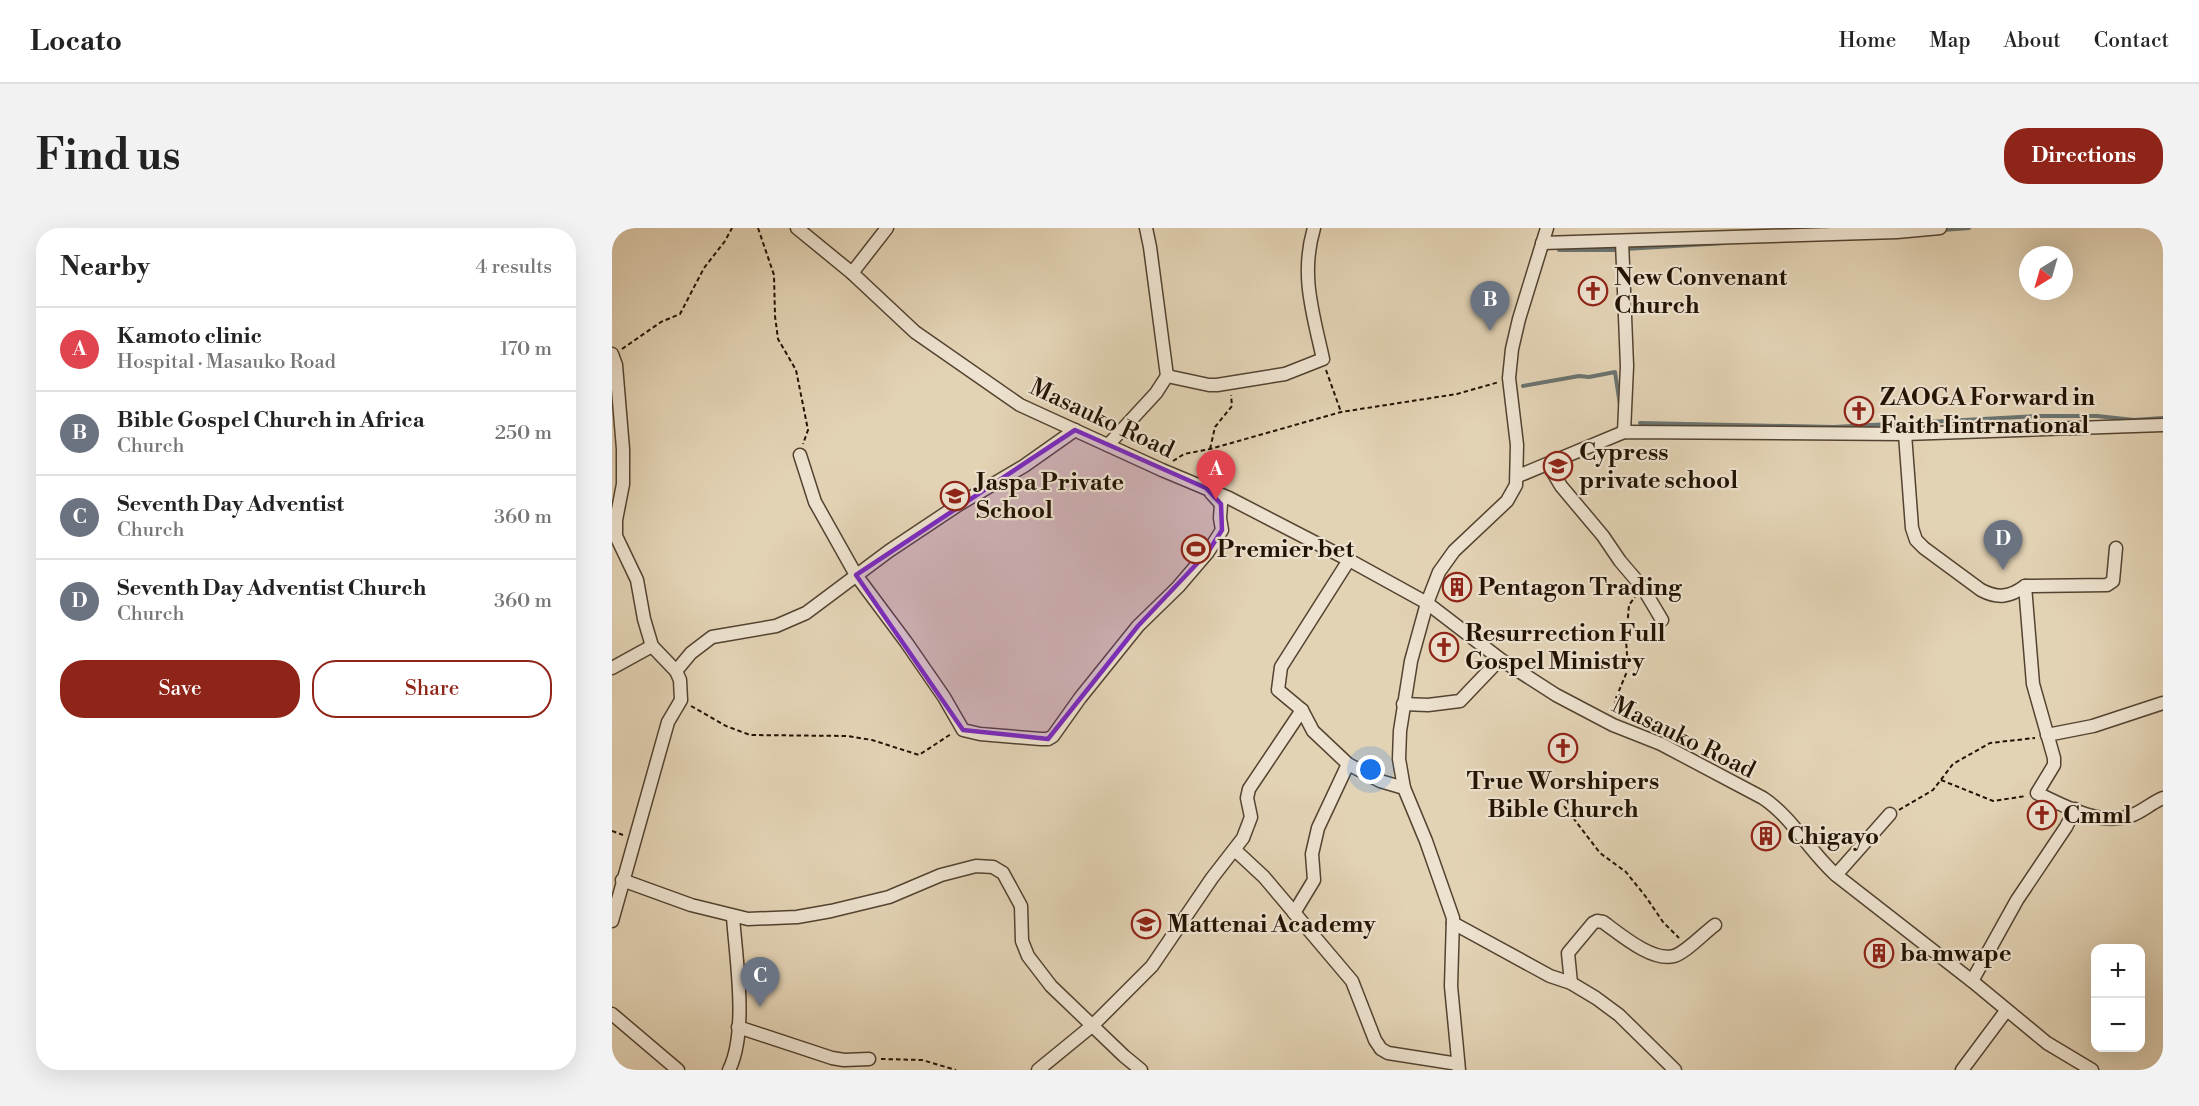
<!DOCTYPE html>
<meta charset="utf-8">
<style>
body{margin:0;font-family:"Libre Bodoni",serif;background:#f2f2f2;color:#222}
.controls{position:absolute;right:18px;bottom:18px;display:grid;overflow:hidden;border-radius:12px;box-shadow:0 6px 24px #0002}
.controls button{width:54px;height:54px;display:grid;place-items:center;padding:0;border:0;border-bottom:2px solid #e0e0e0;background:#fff;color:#222;font:30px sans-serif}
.compass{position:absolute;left:1407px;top:18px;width:54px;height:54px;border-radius:50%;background:#fff;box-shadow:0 6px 24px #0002;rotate:217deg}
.you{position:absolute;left:759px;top:542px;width:21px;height:21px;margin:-15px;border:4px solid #fff;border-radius:50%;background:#1a73e8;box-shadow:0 0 0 9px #1a73e833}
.badge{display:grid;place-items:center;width:39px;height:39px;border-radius:50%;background:#8f2418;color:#fff;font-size:20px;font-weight:700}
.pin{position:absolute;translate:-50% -50px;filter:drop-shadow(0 2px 3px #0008)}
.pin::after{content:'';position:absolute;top:32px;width:21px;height:18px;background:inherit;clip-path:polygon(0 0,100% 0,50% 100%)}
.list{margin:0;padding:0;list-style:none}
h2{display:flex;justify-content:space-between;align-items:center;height:78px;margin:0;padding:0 24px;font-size:26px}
h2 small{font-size:20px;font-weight:400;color:#767676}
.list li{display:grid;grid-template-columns:39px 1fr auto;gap:18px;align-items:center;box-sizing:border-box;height:84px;padding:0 24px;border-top:2px solid #e0e0e0}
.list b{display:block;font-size:22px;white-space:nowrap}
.list p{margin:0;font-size:20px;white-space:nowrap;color:#767676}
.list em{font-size:20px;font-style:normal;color:#767676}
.actions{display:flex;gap:12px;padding:18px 24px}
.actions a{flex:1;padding:14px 0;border:2px solid #8f2418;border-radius:24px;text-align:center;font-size:21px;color:#8f2418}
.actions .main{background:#8f2418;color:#fff}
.map{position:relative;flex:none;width:1551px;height:842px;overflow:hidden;border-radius:24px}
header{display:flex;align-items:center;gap:36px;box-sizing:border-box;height:84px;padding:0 30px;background:#fff;border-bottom:2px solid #e0e0e0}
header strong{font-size:28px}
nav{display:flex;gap:33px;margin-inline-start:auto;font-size:21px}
.intro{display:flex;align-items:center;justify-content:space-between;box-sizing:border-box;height:144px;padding:0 36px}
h1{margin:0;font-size:42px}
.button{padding:15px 27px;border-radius:24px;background:#8f2418;color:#fff;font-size:21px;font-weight:700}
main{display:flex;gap:36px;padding:0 36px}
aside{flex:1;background:#fff;border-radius:24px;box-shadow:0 6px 24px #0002}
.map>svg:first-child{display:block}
</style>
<header>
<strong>Locato</strong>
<nav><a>Home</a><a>Map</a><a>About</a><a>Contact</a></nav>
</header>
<div class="intro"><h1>Find us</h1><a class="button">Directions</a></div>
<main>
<aside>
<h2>Nearby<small>4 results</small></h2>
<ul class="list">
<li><span class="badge" style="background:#e0444e">A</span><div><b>Kamoto clinic</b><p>Hospital · Masauko Road</p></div><em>170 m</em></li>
<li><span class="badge" style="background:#6b7280">B</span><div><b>Bible Gospel Church in Africa</b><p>Church</p></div><em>250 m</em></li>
<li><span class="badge" style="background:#6b7280">C</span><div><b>Seventh Day Adventist</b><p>Church</p></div><em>360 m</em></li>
<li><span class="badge" style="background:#6b7280">D</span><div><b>Seventh Day Adventist Church</b><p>Church</p></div><em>360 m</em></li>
</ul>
<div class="actions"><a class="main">Save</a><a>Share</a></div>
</aside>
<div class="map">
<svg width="1551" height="842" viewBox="0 0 1551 842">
<rect width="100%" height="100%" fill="#e3d3b5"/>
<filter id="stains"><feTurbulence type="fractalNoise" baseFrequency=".00333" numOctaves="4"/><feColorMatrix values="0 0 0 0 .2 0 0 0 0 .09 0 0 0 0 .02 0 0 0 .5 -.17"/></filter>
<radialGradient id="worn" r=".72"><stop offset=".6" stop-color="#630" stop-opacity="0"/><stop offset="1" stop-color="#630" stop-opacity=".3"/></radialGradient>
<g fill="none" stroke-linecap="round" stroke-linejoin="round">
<g stroke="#6a7470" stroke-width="4">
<path d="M 1331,2 L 1357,0"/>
<path d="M 1013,21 L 1113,15"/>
<path d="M 947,22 L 1009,22"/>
<path d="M 911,158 L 967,148 L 977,149 L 1003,144 L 1008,177"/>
<path d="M 1028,195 L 1222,199 L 1426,188 L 1485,188 L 1522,192 L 1551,190"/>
</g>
<g stroke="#534330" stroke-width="15">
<g id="minor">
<path d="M 185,0 L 240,45 L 303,104 L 408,177 L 550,242 L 617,270 L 737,332 L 815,375 L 888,431 L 944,467 L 1001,497 L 1049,516 L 1151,570 C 1181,590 1197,623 1224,647 L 1360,753 L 1435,815 L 1480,842"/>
<path d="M 1010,13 L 1015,138 L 1012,204"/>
<path d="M 930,15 L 1285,4 L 1328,0"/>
<path d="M 240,45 L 275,0"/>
<path d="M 0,126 L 4,137 L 11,221 L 11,256 L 4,292 L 4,308 L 25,352 L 32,391 L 40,418 L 64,443 L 68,452 L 69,472 L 56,494 L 0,693"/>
<path d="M 555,148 L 597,157 L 605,157 L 673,146 L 711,131 C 701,85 688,47 702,0"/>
<path d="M 1293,206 L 1300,300 L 1304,312 L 1312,320 L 1369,362 C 1386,371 1398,369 1413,358 L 1495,357 L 1501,353 L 1504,320"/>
<path d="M 496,217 L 544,165 L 555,148 L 538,19 L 534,0"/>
<path d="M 188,227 L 203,274 L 244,347 L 294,414 L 332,469 L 351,502 L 368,506 L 429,511 L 436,511 L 441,508 L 468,470 L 526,398 L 566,359 L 596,324 L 610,302 L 608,290 L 609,276 L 599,265"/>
<path d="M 936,236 L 949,258 L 991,308 L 1008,333 L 1031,360 L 1050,392"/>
<path d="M 906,248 L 1012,204 L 1293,206 L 1551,197"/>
<path d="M 737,332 L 669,439 L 666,462 L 690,482 L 701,503 L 736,536 L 768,553 L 792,560"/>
<path d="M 1413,358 L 1421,456 L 1442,530 L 1442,537 L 1425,565 C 1452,578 1488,598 1518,588 C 1530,584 1539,575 1551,570"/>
<path d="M 0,440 L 40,418"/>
<path d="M 64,443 L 79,425 L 100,409 L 164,398 L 194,385 L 277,323 L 346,277 L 412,238 L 463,202"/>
<path d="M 791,476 L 816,477 L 848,473 L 888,431"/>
<path d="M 1435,507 L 1481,498 L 1551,475"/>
<path d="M 623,622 L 652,649 L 740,753 L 763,812 L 769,821 L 776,825 L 846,836"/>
<path d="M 1224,647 L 1278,586"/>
<path d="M 10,652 L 79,677 L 136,691 L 185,689 L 219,683 L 277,669 L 329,647 L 364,638 L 381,639 L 391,645 L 409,678 L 410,713 L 416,728 L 439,758 L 512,828 L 529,842"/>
<path d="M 682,685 L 702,652 L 700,626 L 706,600 L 736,536"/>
<path d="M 841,695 L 938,748 L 959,755 L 984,770 L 1007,787 L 1063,842"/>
<path d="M 1360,753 L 1405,672 L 1454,599 L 1463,581"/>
<path d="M 959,755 L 956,725 L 981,695 L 985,693 L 991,694 C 1008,706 1040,734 1062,728 C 1073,725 1092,705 1103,697"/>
<path d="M 0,786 L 66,842"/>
<path d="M 126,799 L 220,830 L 232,832 L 257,831"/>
<path d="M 117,842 C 136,804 124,731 121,689"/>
<path d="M 426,842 L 481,797 L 540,738 L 600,650 L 631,610 L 639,589 L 635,570 L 637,561 L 690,482"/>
<path d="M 847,842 L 839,758 L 841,690 L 814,613 L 792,560 L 787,531 L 788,503 L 799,433 L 815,375 L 827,344 L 842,323 L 895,273 L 904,257 L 905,217 L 897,150 L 900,121 L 907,91 L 935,0"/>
<path d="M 1350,842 L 1394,783"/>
</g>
</g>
<g stroke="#231303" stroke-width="2" stroke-dasharray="4.5 3" stroke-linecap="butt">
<path d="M 146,0 L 162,47 L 163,88 L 166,111 L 184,142 L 196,202 L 191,216"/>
<path d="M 10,121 L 49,94 L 68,86 L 92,40 L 113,13 L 120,0"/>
<path d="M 714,142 L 729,184"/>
<path d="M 598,221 L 603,199 L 620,178 L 619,167"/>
<path d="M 561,233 L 572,226 L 598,221 L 729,184 L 845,166 L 887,154"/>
<path d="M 79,478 L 114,498 L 138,507 L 236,508 L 260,512 L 307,527 L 339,506"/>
<path d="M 1002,485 L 1004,470 L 1016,441 L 1014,412 L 1017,377 L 1023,369"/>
<path d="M 1329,552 L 1381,573 L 1414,568"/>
<path d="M 952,578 L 988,625 L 1014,644 L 1034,669 L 1051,694 L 1067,710"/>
<path d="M 1287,582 L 1321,562 L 1341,536 L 1378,515 L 1423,510"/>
<path d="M 0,603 L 11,607"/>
<path d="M 269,831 L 310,832 L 344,842"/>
</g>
<use href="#minor" stroke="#ede2cf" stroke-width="12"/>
</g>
<path fill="#7b2cbf" fill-opacity="0.2" stroke="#7b2cbf" stroke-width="4.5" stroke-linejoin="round" d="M 463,202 L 594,260 L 609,276 L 610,302 L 596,324 L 526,398 L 436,511 L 351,502 L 244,347 Z"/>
<defs>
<g id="church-ring" transform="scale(1.5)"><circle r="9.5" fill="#ede2cf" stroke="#8f2418" stroke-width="1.5"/><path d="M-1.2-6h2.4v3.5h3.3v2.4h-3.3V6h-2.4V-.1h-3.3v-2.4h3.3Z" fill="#8f2418"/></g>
<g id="school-ring" transform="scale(1.5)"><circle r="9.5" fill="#ede2cf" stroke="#8f2418" stroke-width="1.5"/><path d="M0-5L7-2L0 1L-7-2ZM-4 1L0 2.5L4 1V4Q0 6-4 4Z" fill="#8f2418"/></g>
<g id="stadium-ring" transform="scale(1.5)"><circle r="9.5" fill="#ede2cf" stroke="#8f2418" stroke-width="1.5"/><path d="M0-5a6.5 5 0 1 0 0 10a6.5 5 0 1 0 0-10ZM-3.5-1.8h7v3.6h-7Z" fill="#8f2418"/></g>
<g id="building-ring" transform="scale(1.5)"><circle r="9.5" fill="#ede2cf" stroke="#8f2418" stroke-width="1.5"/><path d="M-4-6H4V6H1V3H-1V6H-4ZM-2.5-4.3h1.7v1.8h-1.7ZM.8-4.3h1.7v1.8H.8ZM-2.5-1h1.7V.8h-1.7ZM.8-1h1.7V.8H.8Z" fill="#8f2418"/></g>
</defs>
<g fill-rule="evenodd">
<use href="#church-ring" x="981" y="63"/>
<use href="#church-ring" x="1247" y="183"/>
<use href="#school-ring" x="946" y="238"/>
<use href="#school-ring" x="343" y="268"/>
<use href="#stadium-ring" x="584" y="321"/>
<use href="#building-ring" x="845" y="359"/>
<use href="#church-ring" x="832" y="419"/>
<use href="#church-ring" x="951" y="520"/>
<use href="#church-ring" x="1430" y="587"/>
<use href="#building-ring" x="1154" y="608"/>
<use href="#school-ring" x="534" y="696"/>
<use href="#building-ring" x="1267" y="725"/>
</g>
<g text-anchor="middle" stroke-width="4.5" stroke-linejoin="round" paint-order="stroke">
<g font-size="24" font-weight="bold" fill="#231303" stroke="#ede2cf" text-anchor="start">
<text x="1002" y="57">New Convenant<tspan x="1002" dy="28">Church</tspan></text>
<text x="1268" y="177">ZAOGA Forward in<tspan x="1268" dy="28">Faith Iintrnational</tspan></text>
<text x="967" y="232">Cypress<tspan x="967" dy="28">private school</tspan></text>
<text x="364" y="262">Jaspa Private<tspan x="364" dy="28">School</tspan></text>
<text x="605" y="329">Premier bet</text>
<text x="866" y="367">Pentagon Trading</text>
<text x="853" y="413">Resurrection Full<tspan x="853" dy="28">Gospel Ministry</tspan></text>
<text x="951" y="561" text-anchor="middle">True Worshipers<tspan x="951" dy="28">Bible Church</tspan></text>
<text x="1451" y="595">Cmml</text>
<text x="1175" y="616">Chigayo</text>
<text x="555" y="704">Mattenai Academy</text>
<text x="1288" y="733">ba mwape</text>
</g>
<g font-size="24" fill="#231303" stroke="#ede2cf">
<text transform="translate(490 190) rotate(25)" y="8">Masauko Road</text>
<text transform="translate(1072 509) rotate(26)" y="8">Masauko Road</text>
</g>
</g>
<rect width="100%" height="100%" filter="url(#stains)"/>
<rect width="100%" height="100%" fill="url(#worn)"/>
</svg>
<div class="controls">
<button>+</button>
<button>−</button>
</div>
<svg class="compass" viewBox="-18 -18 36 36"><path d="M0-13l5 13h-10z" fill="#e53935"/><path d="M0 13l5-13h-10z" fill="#767676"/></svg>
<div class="you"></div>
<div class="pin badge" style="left:604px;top:272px;background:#e0444e">A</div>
<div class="pin badge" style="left:878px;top:103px;background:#6b7280">B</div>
<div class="pin badge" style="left:148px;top:779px;background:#6b7280">C</div>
<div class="pin badge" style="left:1391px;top:342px;background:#6b7280">D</div>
</div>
</main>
